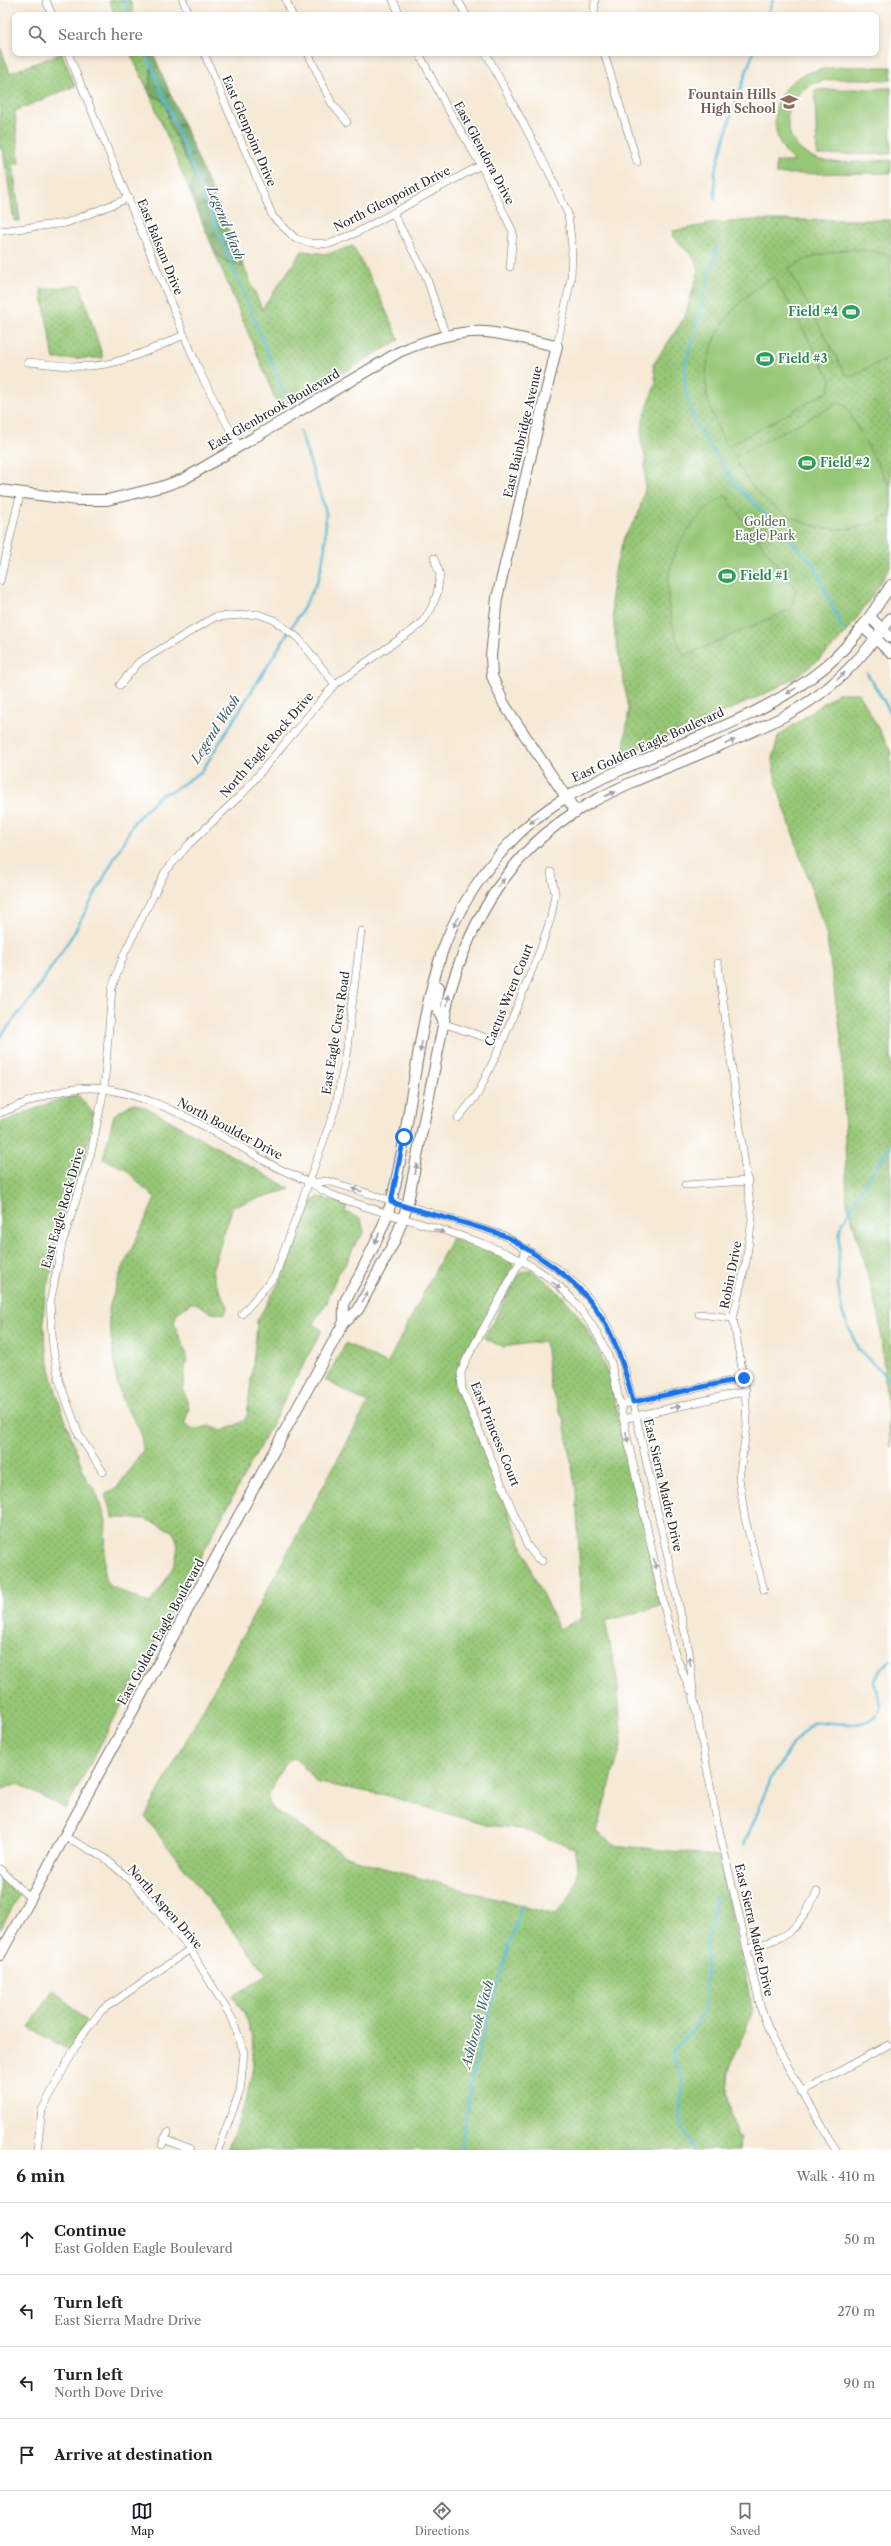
<!DOCTYPE html>
<meta charset="utf-8">
<style>
body{margin:0;font-family:"Libre Caslon Text",serif;background:#f6f6f6;color:#222}
.stop{position:absolute;width:12px;height:12px;margin:-9px;border:3px solid #1a73e8;border-radius:50%;background:#fff}
.stop.end{background:#1a73e8;border-color:#fff;box-shadow:0 1px 4px #0008}
.list{margin:0;padding:0;list-style:none}
h2{display:flex;justify-content:space-between;align-items:center;height:52px;margin:0;padding:0 16px;font-size:17px}
h2 small{font-size:13px;font-weight:400;color:#767676}
.list li{display:grid;grid-template-columns:26px 1fr auto;gap:12px;align-items:center;box-sizing:border-box;height:72px;padding:0 16px;border-top:1px solid #e0e0e0}
.list b{display:block;font-size:15px;white-space:nowrap}
.list p{margin:0;font-size:13px;white-space:nowrap;color:#767676}
.list em{font-size:13px;font-style:normal;color:#767676}
.icon{flex:none;width:22px;height:22px;fill:none;stroke:currentColor;stroke-width:2;stroke-linecap:round;stroke-linejoin:round}
.map{position:relative;flex:none;width:891px;height:2150px;overflow:hidden}
.search{position:absolute;background:#fff;box-shadow:0 2px 6px #0003;left:12px;right:12px;top:12px;height:44px;display:flex;align-items:center;gap:10px;box-sizing:border-box;padding:0 14px;border-radius:8px;color:#767676;font-size:15px}
.sheet{height:340px;background:#fff}
nav{display:flex;justify-content:space-around;align-items:center;box-sizing:border-box;height:56px;border-top:1px solid #e0e0e0;background:#fff;font-size:11px;color:#767676}
nav a{display:grid;justify-items:center;gap:2px}
nav .on{color:#111827}
.map>svg:first-child{display:block}
</style>
<div class="map">
<svg width="891" height="2150" viewBox="0 0 891 2150">
<defs>
<pattern id="grass-dots" width="8" height="8" patternUnits="userSpaceOnUse"><rect width="8" height="8" fill="#96c776"/><path d="M2 2h.1M6 6h.1" fill="none" stroke="#7ba261" stroke-width="1.8" stroke-linecap="round"/></pattern>
<pattern id="forest-firs" width="22" height="20" patternUnits="userSpaceOnUse"><rect width="22" height="20" fill="#78ac67"/><path d="M5 1l3.5 6h-7zM16 11l3.5 6h-7z" fill="#638c55"/></pattern>
</defs>
<rect width="100%" height="100%" fill="#fff"/>
<filter id="ink" filterUnits="userSpaceOnUse"><feTurbulence type="fractalNoise" baseFrequency=".025" numOctaves="2"/><feDisplacementMap in="SourceGraphic" scale="8" xChannelSelector="R" yChannelSelector="G"/><feConvolveMatrix kernelMatrix="1 2 1 2 8 2 1 2 1" color-interpolation-filters="sRGB"/></filter>
<filter id="wash" filterUnits="userSpaceOnUse"><feTurbulence type="fractalNoise" baseFrequency=".012" numOctaves="4" result="noise"/><feDisplacementMap in="SourceGraphic" scale="16" xChannelSelector="R" yChannelSelector="G"/><feGaussianBlur stdDeviation="0.9" result="paint"/><feColorMatrix in="noise" values="0 0 0 0 0 0 0 0 0 0 0 0 0 0 0 0 0 1.4 0 .05"/><feComposite in="paint" operator="in"/></filter>
<g filter="url(#wash)">
<rect width="100%" height="100%" fill="#f6e9d5"/>
<g fill="url(#grass-dots)" stroke="#607950" fill-rule="evenodd">
<path d="M 109,0 L 130,0 L 134,15 L 115,15 Z"/>
<path d="M 0,46 L 10,73 L 62,53 L 75,86 L 15,111 L 19,163 L 13,165 L 20,221 L 14,221 L 3,149 L 0,149 Z"/>
<path d="M 130,53 L 148,53 C 150,63 155,80 147,88 Z"/>
<path d="M 150,95 L 161,99 L 167,108 L 169,123 L 194,177 L 190,192 Z"/>
<path d="M 755,220 L 891,220 L 891,566 C 871,597 851,632 823,656 C 785,689 746,702 701,722 C 675,733 649,745 623,755 L 629,709 L 615,635 L 611,596 L 616,566 L 624,537 L 638,515 L 645,489 L 645,457 L 641,440 L 643,420 L 656,382 L 653,365 L 685,317 L 699,269 L 693,257 L 672,236 L 673,231 L 715,223 Z"/>
<path d="M 353,246 L 377,291 L 399,340 L 280,410 L 215,253 L 227,262 L 244,267 L 262,309 L 302,251 L 327,254 Z"/>
<path d="M 80,285 L 103,358 L 54,359 L 41,290 Z"/>
<path d="M 838,693 L 859,693 L 891,752 L 891,1447 L 879,1315 L 847,1202 L 842,1044 L 826,933 L 778,789 L 772,762 L 778,736 Z"/>
<path d="M 78,1095 L 93,1113 C 86,1167 63,1217 52,1270 C 49,1281 45,1292 44,1303 C 39,1362 68,1424 86,1479 L 94,1487 L 106,1520 L 104,1576 L 108,1585 L 149,1604 C 162,1587 189,1552 172,1531 L 145,1519 L 113,1518 L 105,1495 L 117,1488 L 143,1450 L 140,1429 L 126,1408 L 117,1384 L 108,1311 L 120,1274 L 155,1199 L 124,1168 L 103,1159 L 114,1115 L 133,1103 L 155,1112 L 290,1189 L 233,1206 L 212,1270 L 215,1282 L 228,1306 L 225,1314 L 212,1313 L 196,1303 L 191,1303 L 177,1313 L 174,1323 L 187,1355 L 183,1387 L 189,1409 L 184,1425 L 196,1429 L 209,1426 L 223,1431 L 242,1422 L 247,1416 L 257,1327 L 256,1322 L 286,1271 L 312,1201 L 319,1197 L 347,1205 L 345,1212 L 361,1219 L 364,1233 L 355,1244 L 346,1264 L 337,1275 L 327,1302 L 313,1324 L 322,1330 L 66,1809 L 18,1784 L 0,1790 L 0,1123 L 55,1101 Z"/>
<path d="M 452,1238 L 503,1256 L 512,1263 L 513,1267 L 459,1365 L 458,1380 L 460,1394 L 528,1560 L 530,1568 L 559,1629 L 582,1618 L 576,1490 L 564,1421 L 550,1387 L 545,1341 L 503,1347 L 484,1338 L 520,1273 L 530,1269 C 572,1298 594,1333 610,1381 L 661,1606 L 605,1621 L 617,1678 L 622,1743 L 596,1832 L 615,1845 L 718,1856 L 753,2011 L 729,2070 L 727,2093 L 736,2135 L 740,2137 L 739,2150 L 227,2150 C 242,2112 262,2068 249,2026 C 246,2015 238,2005 233,1996 L 267,1975 L 145,1817 L 368,1403 L 325,1380 L 346,1343 L 387,1364 ZM 293,1758 C 304,1762 308,1776 318,1783 L 385,1795 L 486,1825 L 522,1829 L 574,1848 C 581,1879 577,1891 555,1915 L 365,1863 L 343,1854 L 274,1810 L 269,1804 C 267,1791 282,1764 293,1758 Z"/>
<path d="M 0,1877 L 19,1895 L 0,1930 Z"/>
<path d="M 53,1989 L 87,2021 L 69,2050 L 29,2028 Z"/>
</g>
<path fill="url(#forest-firs)" stroke="#526c49" d="M 148,53 L 153,53 L 244,267 L 227,262 L 215,253 L 190,192 L 194,176 L 169,123 L 167,108 L 161,99 L 150,95 L 147,88 C 155,80 150,63 148,53 Z"/>
<g fill="#96c776" stroke="#607950">
<path d="M 891,67 L 891,80 C 870,80 835,76 815,83 C 802,87 791,100 788,113 C 787,122 788,132 793,140 C 810,172 860,161 891,160 L 891,173 L 776,174 L 776,162 L 795,162 C 781,150 774,134 775,116 C 781,57 850,68 891,67 Z"/>
<path d="M 891,88 L 891,154 L 817,155 L 815,90 Z"/>
<path d="M 847,249 L 873,251 L 891,256 L 891,356 L 853,376 L 846,375 L 788,268 L 815,256 Z"/>
<path d="M 774,277 L 831,380 L 829,391 L 727,447 C 719,431 711,413 707,395 C 699,347 733,298 774,277 Z"/>
<path d="M 838,403 L 845,405 L 891,489 L 891,515 C 876,522 859,529 841,529 C 795,529 752,499 735,457 Z"/>
<path d="M 725,495 L 796,590 L 791,609 L 684,656 C 654,591 665,537 725,495 Z"/>
</g>
<g fill="none" stroke-linecap="round" stroke-linejoin="round">
<g stroke="#59bbd8" stroke-width="2.5">
<path d="M 124,0 L 130,15"/>
<path d="M 767,15 L 773,0"/>
<path d="M 146,53 L 287,400"/>
<path d="M 715,199 L 715,172 L 730,119 L 753,53"/>
<path d="M 717,246 L 695,333 L 685,363 L 685,390 L 695,423 L 735,484 L 813,563 L 843,630"/>
<path d="M 867,673 L 891,713"/>
<path d="M 0,1037 L 32,997 L 75,931 L 134,822 L 161,794 L 171,792 L 202,771 L 304,607 L 319,578 L 325,548 L 326,512 L 300,431"/>
<path d="M 891,1145 L 865,1183 L 840,1228 L 838,1285 L 842,1312 L 858,1349 L 891,1381"/>
<path d="M 744,1845 L 771,1778 L 794,1743 L 812,1723 C 838,1720 867,1734 882,1707 L 874,1683 L 880,1669 L 891,1661"/>
<path d="M 462,2150 C 469,2066 498,1985 522,1905"/>
<path d="M 694,2150 L 679,2120 L 683,2083 L 673,2056 L 674,2049 L 697,2024 L 703,2013 L 705,1999 L 707,1944 L 716,1897"/>
</g>
</g>
</g>
<g filter="url(#ink)">
<g fill="none" stroke-linecap="round" stroke-linejoin="round">
<g stroke="#726e66" stroke-width="8">
<g id="street">
<path d="M 46,0 L 52,15"/>
<path d="M 183,0 L 189,15"/>
<path d="M 286,0 L 292,15"/>
<path d="M 393,0 L 400,15"/>
<path d="M 458,0 L 466,15"/>
<path d="M 594,15 L 595,0"/>
<path d="M 68,53 L 184,335 L 202,377 L 239,447"/>
<path d="M 204,53 L 273,217 L 296,239 L 311,243 L 329,244 L 354,234 L 481,165"/>
<path d="M 308,53 L 332,104 L 347,122"/>
<path d="M 419,53 L 445,104 L 481,165 L 513,232 L 510,267"/>
<path d="M 486,53 L 549,172 L 568,214 L 572,247 L 571,278 L 557,346"/>
<path d="M 604,53 L 637,162"/>
<path d="M 393,213 L 426,276 L 446,336"/>
<path d="M 0,231 L 66,223 L 129,198"/>
<path d="M 28,362 C 56,365 87,370 115,362 C 139,356 161,345 184,335"/>
<path d="M 0,581 L 20,495"/>
<path d="M 120,685 L 139,662 L 215,617 L 258,614 L 274,620 L 298,638 L 335,684"/>
<path d="M 718,963 L 752,1219 L 746,1262 L 733,1318 L 745,1386 L 747,1426 L 739,1478 L 745,1519 L 764,1590"/>
<path d="M 445,1024 L 502,1043"/>
<path d="M 0,1113 C 34,1099 67,1084 105,1089 C 167,1099 220,1136 274,1166 C 285,1172 297,1176 309,1182 C 316,1186 323,1191 330,1194 C 397,1221 478,1233 538,1270 C 571,1291 598,1328 611,1363 L 674,1651 L 690,1690"/>
<path d="M 458,1118 L 477,1095 L 502,1043 L 541,948 L 551,917 L 555,894 L 551,872"/>
<path d="M 310,1183 L 328,1181 L 503,1235 L 558,1269 L 580,1288 L 598,1309 L 610,1331 L 623,1362 L 636,1416 L 689,1651 L 694,1700 L 717,1821 L 761,2009 L 773,2041 L 836,2150"/>
<path d="M 685,1185 L 748,1181"/>
<path d="M 527,1249 L 466,1360 L 461,1373 L 462,1389 L 527,1545 L 537,1558 L 542,1561"/>
<path d="M 242,1314 L 275,1276 L 335,1109 L 346,1056 L 361,931"/>
<path d="M 699,1314 L 733,1318"/>
<path d="M 620,1405 L 744,1378"/>
<path d="M 623,1419 L 746,1391"/>
<path d="M 103,1472 L 79,1435 L 59,1380 L 53,1348 L 50,1303 L 62,1244 L 91,1153 L 104,1089 L 112,988 L 124,954 L 165,872 L 189,844 L 243,793 L 335,684 L 421,624 L 431,609 L 437,594 L 440,575 L 434,558"/>
<path d="M 64,1836 L 105,1858 L 132,1882 L 190,1949 L 233,2020 L 244,2053 L 240,2091 L 218,2150"/>
<path d="M 0,1869 L 30,1898"/>
<path d="M 748,1948 C 791,1936 796,1932 817,1892"/>
<path d="M 801,2092 L 888,2045"/>
<path d="M 164,2139 L 190,2150"/>
<path d="M 162,2145 L 168,2132"/>
<path d="M 37,2150 L 42,2110 L 80,2038 L 101,2011 L 190,1949"/>
</g>
</g>
<g stroke="#726e66" stroke-width="12">
<g id="secondary">
<path d="M 0,490 L 78,500 L 107,500 L 161,487 L 184,479 L 399,352 C 427,340 463,328 494,333 C 515,336 536,342 557,346 L 497,598 L 491,656 L 492,676 L 504,704 L 576,812"/>
<path d="M 870,617 L 891,638"/>
<path d="M 863,627 L 891,653"/>
<path d="M 439,987 L 436,1007 L 445,1024"/>
<path d="M 344,1322 C 344,1316 343,1308 345,1302 C 348,1294 354,1284 359,1276 C 371,1252 385,1226 392,1199 C 412,1118 416,1031 442,952 C 463,892 512,828 567,797 C 649,749 754,727 826,666 C 853,643 872,614 891,585"/>
<path d="M 0,1955 L 344,1322 L 358,1310 L 395,1240 L 407,1207 L 449,995 C 471,918 513,847 585,806 C 628,781 676,765 721,745 C 760,728 798,713 830,686 C 854,666 873,643 891,618"/>
</g>
</g>
<use href="#street" stroke="#fff" stroke-width="7"/>
<use href="#secondary" stroke="#fff" stroke-width="10"/>
</g>
<defs><path id="oneway-solid" d="M-6-.8H1V-3.2L6.5 0L1 3.2V.8H-6Z"/></defs>
<g fill="#a0a0a0">
<use href="#oneway-solid" transform="translate(841 676) rotate(-43)"/>
<use href="#oneway-solid" transform="translate(791 691) rotate(149)"/>
<use href="#oneway-solid" transform="translate(730 742) rotate(-23)"/>
<use href="#oneway-solid" transform="translate(610 794) rotate(-25)"/>
<use href="#oneway-solid" transform="translate(534 820) rotate(140)"/>
<use href="#oneway-solid" transform="translate(501 883) rotate(-53)"/>
<use href="#oneway-solid" transform="translate(456 922) rotate(118)"/>
<use href="#oneway-solid" transform="translate(448 1000) rotate(-80)"/>
<use href="#oneway-solid" transform="translate(421 1047) rotate(100)"/>
<use href="#oneway-solid" transform="translate(416 1169) rotate(-79)"/>
<use href="#oneway-solid" transform="translate(357 1190) rotate(-162)"/>
<use href="#oneway-solid" transform="translate(439 1231) rotate(18)"/>
<use href="#oneway-solid" transform="translate(377 1238) rotate(114)"/>
<use href="#oneway-solid" transform="translate(556 1285) rotate(41)"/>
<use href="#oneway-solid" transform="translate(365 1297) rotate(-62)"/>
<use href="#oneway-solid" transform="translate(675 1407) rotate(-13)"/>
<use href="#oneway-solid" transform="translate(627 1437) rotate(78)"/>
<use href="#oneway-solid" transform="translate(655 1564) rotate(78)"/>
<use href="#oneway-solid" transform="translate(690 1661) rotate(-96)"/>
</g>
</g>
<g fill="none" stroke-linecap="round" stroke-linejoin="round" filter="url(#ink)">
<path stroke="#1a73e8" stroke-width="5" d="M 404,1137 L 391,1202 C 428,1214 466,1222 502,1235 C 514,1239 525,1248 536,1255 C 597,1293 617,1333 633,1402 L 744,1378"/>
</g>
<defs>
<g id="school-bare" transform="scale(1.38)"><path d="M0-5L7-2L0 1L-7-2ZM-4 1L0 2.5L4 1V4Q0 6-4 4Z" fill="#8d6e63" stroke="#fff" stroke-width="2.5" paint-order="stroke"/></g>
<g id="stadium-bare" transform="scale(1.38)"><path d="M0-5a6.5 5 0 1 0 0 10a6.5 5 0 1 0 0-10ZM-3.5-1.8h7v3.6h-7Z" fill="#2e9e5b" stroke="#fff" stroke-width="2.5" paint-order="stroke"/></g>
</defs>
<g fill-rule="evenodd">
<use href="#school-bare" x="789" y="102"/>
<use href="#stadium-bare" x="851" y="312"/>
<use href="#stadium-bare" x="765" y="359"/>
<use href="#stadium-bare" x="807" y="463"/>
<use href="#stadium-bare" x="727" y="576"/>
</g>
<g text-anchor="middle" stroke-width="3.5" stroke-linejoin="round" paint-order="stroke">
<g font-size="12" font-weight="bold" fill="#785e54" stroke="#fff" text-anchor="end">
<text x="776" y="99">Fountain Hills<tspan x="776" dy="14">High School</tspan></text>
</g>
<g font-size="12" fill="#2b2b2b" stroke="#fff">
<text transform="translate(249 131) rotate(67)" y="4">East Glenpoint Drive</text>
<text transform="translate(484 153) rotate(62)" y="4">East Glendora Drive</text>
<text transform="translate(392 199) rotate(-27)" y="4">North Glenpoint Drive</text>
<text transform="translate(160 247) rotate(68)" y="4">East Balsam Drive</text>
<text transform="translate(274 410) rotate(-30)" y="4">East Glenbrook Boulevard</text>
<text transform="translate(523 432) rotate(-77)" y="4">East Bainbridge Avenue</text>
<text transform="translate(267 745) rotate(-49)" y="4">North Eagle Rock Drive</text>
<text transform="translate(648 745) rotate(-24)" y="4">East Golden Eagle Boulevard</text>
<text transform="translate(509 995) rotate(-68)" y="4">Cactus Wren Court</text>
<text transform="translate(336 1033) rotate(-81)" y="4">East Eagle Crest Road</text>
<text transform="translate(230 1129) rotate(28)" y="4">North Boulder Drive</text>
<text transform="translate(63 1208) rotate(-74)" y="4">East Eagle Rock Drive</text>
<text transform="translate(731 1275) rotate(-79)" y="4">Robin Drive</text>
<text transform="translate(495 1434) rotate(68)" y="4">East Princess Court</text>
<text transform="translate(663 1485) rotate(77)" y="4">East Sierra Madre Drive</text>
<text transform="translate(161 1632) rotate(-61)" y="4">East Golden Eagle Boulevard</text>
<text transform="translate(165 1907) rotate(49)" y="4">North Aspen Drive</text>
<text transform="translate(754 1930) rotate(77)" y="4">East Sierra Madre Drive</text>
</g>
<g font-size="12" font-weight="bold" fill="#27864d" stroke="#fff" text-anchor="start">
<text x="838" y="316" text-anchor="end">Field #4</text>
<text x="778" y="363">Field #3</text>
<text x="820" y="467">Field #2</text>
<text x="740" y="580">Field #1</text>
</g>
<g font-size="12" fill="#506245" stroke="#fff">
<text x="765" y="526">Golden<tspan x="765" dy="14">Eagle Park</tspan></text>
</g>
<g font-size="13" font-style="italic" fill="#3b5d68" stroke="#fff">
<text transform="translate(226 223) rotate(68)" y="5">Legend Wash</text>
<text transform="translate(215 729) rotate(-57)" y="5">Legend Wash</text>
<text transform="translate(477 2024) rotate(-75)" y="5">Ashbrook Wash</text>
</g>
</g>
</svg>
<div class="stop" style="left:404px;top:1137px"></div>
<div class="stop end" style="left:744px;top:1378px"></div>
<div class="search"><svg class="icon" aria-label="search" viewBox="0 0 24 24"><circle cx="10" cy="10" r="6"/><path d="M15 15l6 6"/></svg>Search here</div>
</div>
<section class="sheet">
<h2>6 min<small>Walk · 410 m</small></h2>
<ul class="list">
<li><svg class="icon" aria-label="ahead" viewBox="0 0 24 24"><path d="M12 20V5M6 11l6-6 6 6"/></svg><div><b>Continue</b><p>East Golden Eagle Boulevard</p></div><em>50 m</em></li>
<li><svg class="icon" aria-label="left" viewBox="0 0 24 24"><path d="M17 20v-9H6M10 6l-5 5 5 5"/></svg><div><b>Turn left</b><p>East Sierra Madre Drive</p></div><em>270 m</em></li>
<li><svg class="icon" aria-label="left" viewBox="0 0 24 24"><path d="M17 20v-9H6M10 6l-5 5 5 5"/></svg><div><b>Turn left</b><p>North Dove Drive</p></div><em>90 m</em></li>
<li><svg class="icon" aria-label="arrive" viewBox="0 0 24 24"><path d="M6 21V4h12l-3 4 3 4H6"/></svg><div><b>Arrive at destination</b></div></li>
</ul>
</section>
<nav>
<a class="on"><svg class="icon" aria-label="map" viewBox="0 0 24 24"><path d="M3 6l6-2 6 2 6-2v14l-6 2-6-2-6 2zM9 4v14M15 6v14"/></svg>Map</a>
<a><svg class="icon" aria-label="directions" viewBox="0 0 24 24"><path d="M12 3l9 9-9 9-9-9zM9 14v-3h6M13 9l2 2-2 2"/></svg>Directions</a>
<a><svg class="icon" aria-label="saved" viewBox="0 0 24 24"><path d="M7 4h10v16l-5-4-5 4z"/></svg>Saved</a>
</nav>
